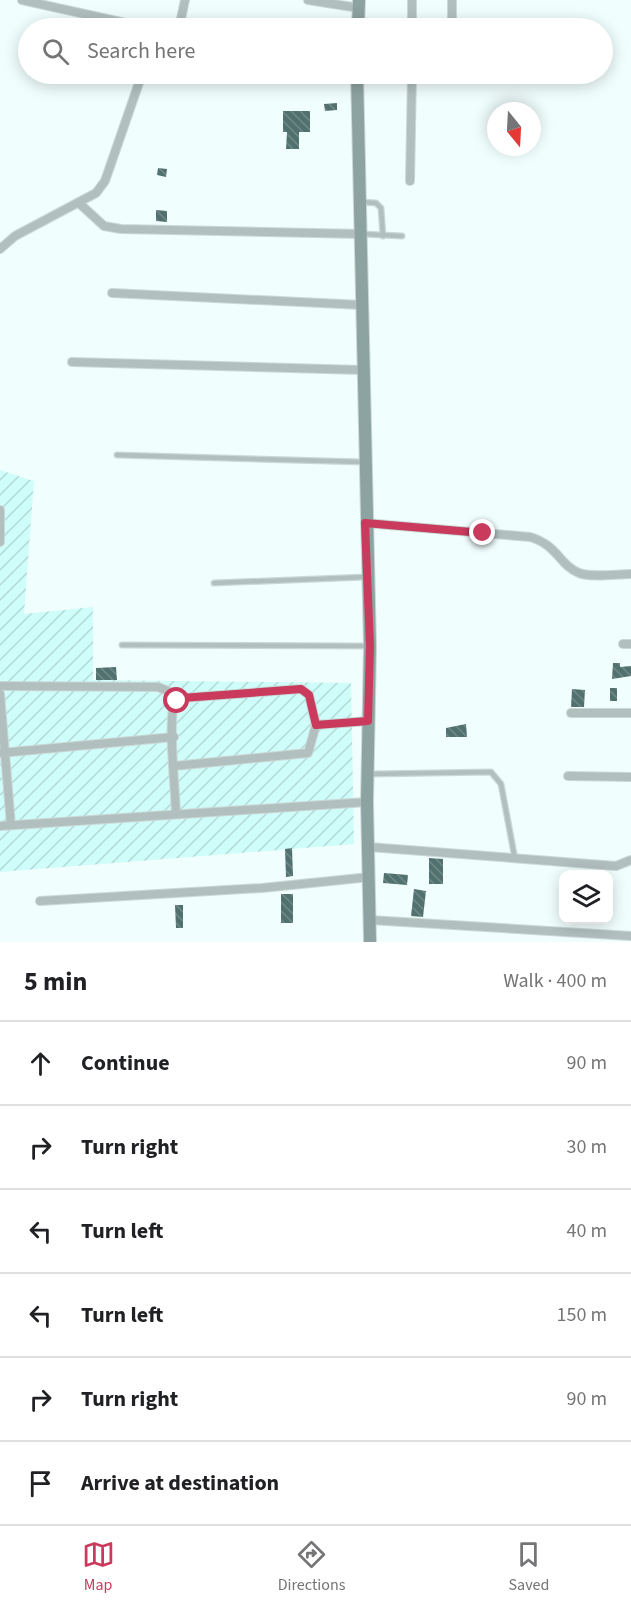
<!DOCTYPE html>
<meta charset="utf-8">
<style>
body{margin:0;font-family:"Source Sans 3",sans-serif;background:#f2f2f2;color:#202124}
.controls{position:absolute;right:18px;bottom:18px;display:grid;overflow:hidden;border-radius:12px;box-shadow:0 3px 15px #0003}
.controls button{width:54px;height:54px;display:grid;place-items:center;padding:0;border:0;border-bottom:2px solid #e0e0e0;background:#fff;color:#202124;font:30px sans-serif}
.compass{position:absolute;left:487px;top:102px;width:54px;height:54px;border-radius:50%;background:#fff;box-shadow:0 3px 15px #0003;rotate:162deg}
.stop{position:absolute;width:18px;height:18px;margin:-14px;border:4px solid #ca3a5d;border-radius:50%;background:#fff}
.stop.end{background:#ca3a5d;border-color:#fff;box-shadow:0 2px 6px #0008}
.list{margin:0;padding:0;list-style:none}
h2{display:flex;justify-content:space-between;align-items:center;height:78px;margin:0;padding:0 24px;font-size:26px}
h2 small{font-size:20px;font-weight:400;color:#757577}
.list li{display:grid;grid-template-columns:39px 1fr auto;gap:18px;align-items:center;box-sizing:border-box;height:84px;padding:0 24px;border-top:2px solid #e0e0e0}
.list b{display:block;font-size:22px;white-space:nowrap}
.list em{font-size:20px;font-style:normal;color:#757577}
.icon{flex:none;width:33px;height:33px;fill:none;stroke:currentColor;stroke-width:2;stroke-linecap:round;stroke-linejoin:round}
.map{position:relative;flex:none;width:631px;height:942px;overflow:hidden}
.search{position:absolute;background:#fff;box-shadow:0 3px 15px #0003;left:18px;right:18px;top:18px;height:66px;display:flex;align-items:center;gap:15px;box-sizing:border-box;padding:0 21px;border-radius:33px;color:#757577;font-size:22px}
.sheet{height:582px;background:#fff}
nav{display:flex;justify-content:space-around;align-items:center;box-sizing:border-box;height:84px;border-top:2px solid #e0e0e0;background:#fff;font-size:16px;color:#757577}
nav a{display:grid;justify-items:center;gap:3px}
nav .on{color:#ca3a5d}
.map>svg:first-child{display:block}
</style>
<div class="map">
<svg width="631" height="942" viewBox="0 0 631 942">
<defs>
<pattern id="industrial-furrows" width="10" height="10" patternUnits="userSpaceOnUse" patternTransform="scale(1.5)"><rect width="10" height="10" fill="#cffdf9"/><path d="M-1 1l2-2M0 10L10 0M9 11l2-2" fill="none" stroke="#b1d9d6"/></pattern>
<pattern id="building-back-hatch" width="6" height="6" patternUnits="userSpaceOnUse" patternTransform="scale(1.5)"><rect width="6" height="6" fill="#51716f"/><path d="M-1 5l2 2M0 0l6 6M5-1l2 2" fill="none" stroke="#718987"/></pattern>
</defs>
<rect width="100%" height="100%" fill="#f0fefd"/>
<path fill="url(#industrial-furrows)" d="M 0,470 L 34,481 L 24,614 L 93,607 L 93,680 L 351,683 L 354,844 L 0,872 Z"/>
<g fill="url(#building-back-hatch)">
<path d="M 337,103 L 337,110 L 325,111 L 324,104 Z"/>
<path d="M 283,111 L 310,111 L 310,132 L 299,132 L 299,149 L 286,149 L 287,132 L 283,132 Z"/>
<path d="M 158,168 L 167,169 L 166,177 L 157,175 Z"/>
<path d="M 156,210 L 167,211 L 167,222 L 156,221 Z"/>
<path d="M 613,663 L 620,663 L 620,667 L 631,666 L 631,676 L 612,679 Z"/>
<path d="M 116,667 L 117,680 L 96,680 L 96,668 Z"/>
<rect x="610" y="688" width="7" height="13"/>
<path d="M 572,689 L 585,690 L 584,707 L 571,707 Z"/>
<path d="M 466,724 L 467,737 L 446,737 L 446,728 Z"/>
<path d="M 292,848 L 293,876 L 286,877 L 285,849 Z"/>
<path d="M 429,858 L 443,859 L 443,884 L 429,884 Z"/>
<path d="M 384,873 L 408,875 L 407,885 L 383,883 Z"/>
<path d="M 414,889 L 426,891 L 423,917 L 411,916 Z"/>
<rect x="281" y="894" width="12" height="29"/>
<path d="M 175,905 L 183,905 L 183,928 L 176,928 Z"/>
</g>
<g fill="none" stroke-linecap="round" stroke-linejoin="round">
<g stroke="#cbd8d7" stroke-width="7">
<g id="lane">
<path d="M 361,202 L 376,203 L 381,208 L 383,236"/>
<path d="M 363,234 L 402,236"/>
<path d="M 117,455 L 364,462"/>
<path d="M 214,583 L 366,577"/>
<path d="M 122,645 L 369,646"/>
<path d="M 370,774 L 491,772 L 501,784 L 515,859"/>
</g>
</g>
<g stroke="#cbd8d7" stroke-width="10">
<g id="street">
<path d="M 22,0 L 148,28"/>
<path d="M 308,0 L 359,8"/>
<path d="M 452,0 L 452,28"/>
<path d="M 179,28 L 185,0"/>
<path d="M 412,28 L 412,0"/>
<path d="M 410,181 L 412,74"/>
<path d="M 80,204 L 104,226 L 121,229 L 361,234"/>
<path d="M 0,249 L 15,236 L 96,193 L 105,181 L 142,74"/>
<path d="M 112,293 L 362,305"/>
<path d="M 72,362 L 362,370"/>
<path d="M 0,510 L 0,542"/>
<path d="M 365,523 L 530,537 C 558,545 559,565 579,573 C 592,578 616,574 631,574"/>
<path d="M 623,644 L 631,644"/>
<path d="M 0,686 L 158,687 L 168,691 L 176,701"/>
<path d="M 0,694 L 11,825"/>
<path d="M 571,713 L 631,713"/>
<path d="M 316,725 L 368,721"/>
<path d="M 0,753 L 174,737"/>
<path d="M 174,766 L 308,753 L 316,725 L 309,695 L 301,689 L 182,698 C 177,700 174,702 173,708 C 169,738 175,783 176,814"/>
<path d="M 568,776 L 631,777"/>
<path d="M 0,826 L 367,802"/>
<path d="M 369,847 L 616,866 L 631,860"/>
<path d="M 40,901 L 262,888 L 370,877"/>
<path d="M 370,920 L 631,936"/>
</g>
</g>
<g stroke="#cbd8d7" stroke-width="14">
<g id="secondary">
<path d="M 358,28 L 359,0"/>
<path d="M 357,74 L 370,647 L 367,802 L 370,942"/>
</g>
</g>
<use href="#lane" stroke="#b1c0bf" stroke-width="4.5"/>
<use href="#street" stroke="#b1c0bf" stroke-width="8"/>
<use href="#secondary" stroke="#8da3a1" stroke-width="12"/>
</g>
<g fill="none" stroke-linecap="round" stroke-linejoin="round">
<path stroke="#ca3a5d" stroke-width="8" d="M 177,701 L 182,698 L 301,689 L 309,695 L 316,725 L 368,721 L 370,646 L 365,523 L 483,533"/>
</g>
</svg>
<div class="controls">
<button><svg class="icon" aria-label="layers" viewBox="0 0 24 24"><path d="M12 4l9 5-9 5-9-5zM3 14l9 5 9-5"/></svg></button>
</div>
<svg class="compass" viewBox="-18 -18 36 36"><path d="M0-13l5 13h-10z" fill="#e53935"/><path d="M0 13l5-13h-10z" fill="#757577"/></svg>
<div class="stop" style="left:177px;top:701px"></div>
<div class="stop end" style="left:483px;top:533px"></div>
<div class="search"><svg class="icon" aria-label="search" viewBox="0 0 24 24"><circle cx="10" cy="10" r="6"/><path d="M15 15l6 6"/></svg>Search here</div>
</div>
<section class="sheet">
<h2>5 min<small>Walk · 400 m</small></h2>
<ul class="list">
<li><svg class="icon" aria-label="ahead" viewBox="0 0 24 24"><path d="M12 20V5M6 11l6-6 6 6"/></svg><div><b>Continue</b></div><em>90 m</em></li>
<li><svg class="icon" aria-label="right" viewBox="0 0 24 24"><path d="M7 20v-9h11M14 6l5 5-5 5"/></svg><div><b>Turn right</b></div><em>30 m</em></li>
<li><svg class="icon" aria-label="left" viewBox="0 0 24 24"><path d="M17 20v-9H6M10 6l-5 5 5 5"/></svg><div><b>Turn left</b></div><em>40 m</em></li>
<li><svg class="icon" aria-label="left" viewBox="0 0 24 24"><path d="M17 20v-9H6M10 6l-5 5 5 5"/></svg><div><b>Turn left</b></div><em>150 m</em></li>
<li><svg class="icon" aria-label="right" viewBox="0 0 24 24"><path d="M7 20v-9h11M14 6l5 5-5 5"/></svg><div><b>Turn right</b></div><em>90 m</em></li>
<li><svg class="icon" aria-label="arrive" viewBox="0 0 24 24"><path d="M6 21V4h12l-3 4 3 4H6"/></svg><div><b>Arrive at destination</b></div></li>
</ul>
</section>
<nav>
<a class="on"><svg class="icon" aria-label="map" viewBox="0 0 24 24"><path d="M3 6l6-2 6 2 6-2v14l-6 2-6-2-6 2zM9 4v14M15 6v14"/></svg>Map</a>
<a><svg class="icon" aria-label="directions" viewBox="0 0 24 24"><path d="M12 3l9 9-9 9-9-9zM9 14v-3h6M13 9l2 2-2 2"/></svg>Directions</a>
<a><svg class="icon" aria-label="saved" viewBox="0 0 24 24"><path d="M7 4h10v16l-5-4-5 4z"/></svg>Saved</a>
</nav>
